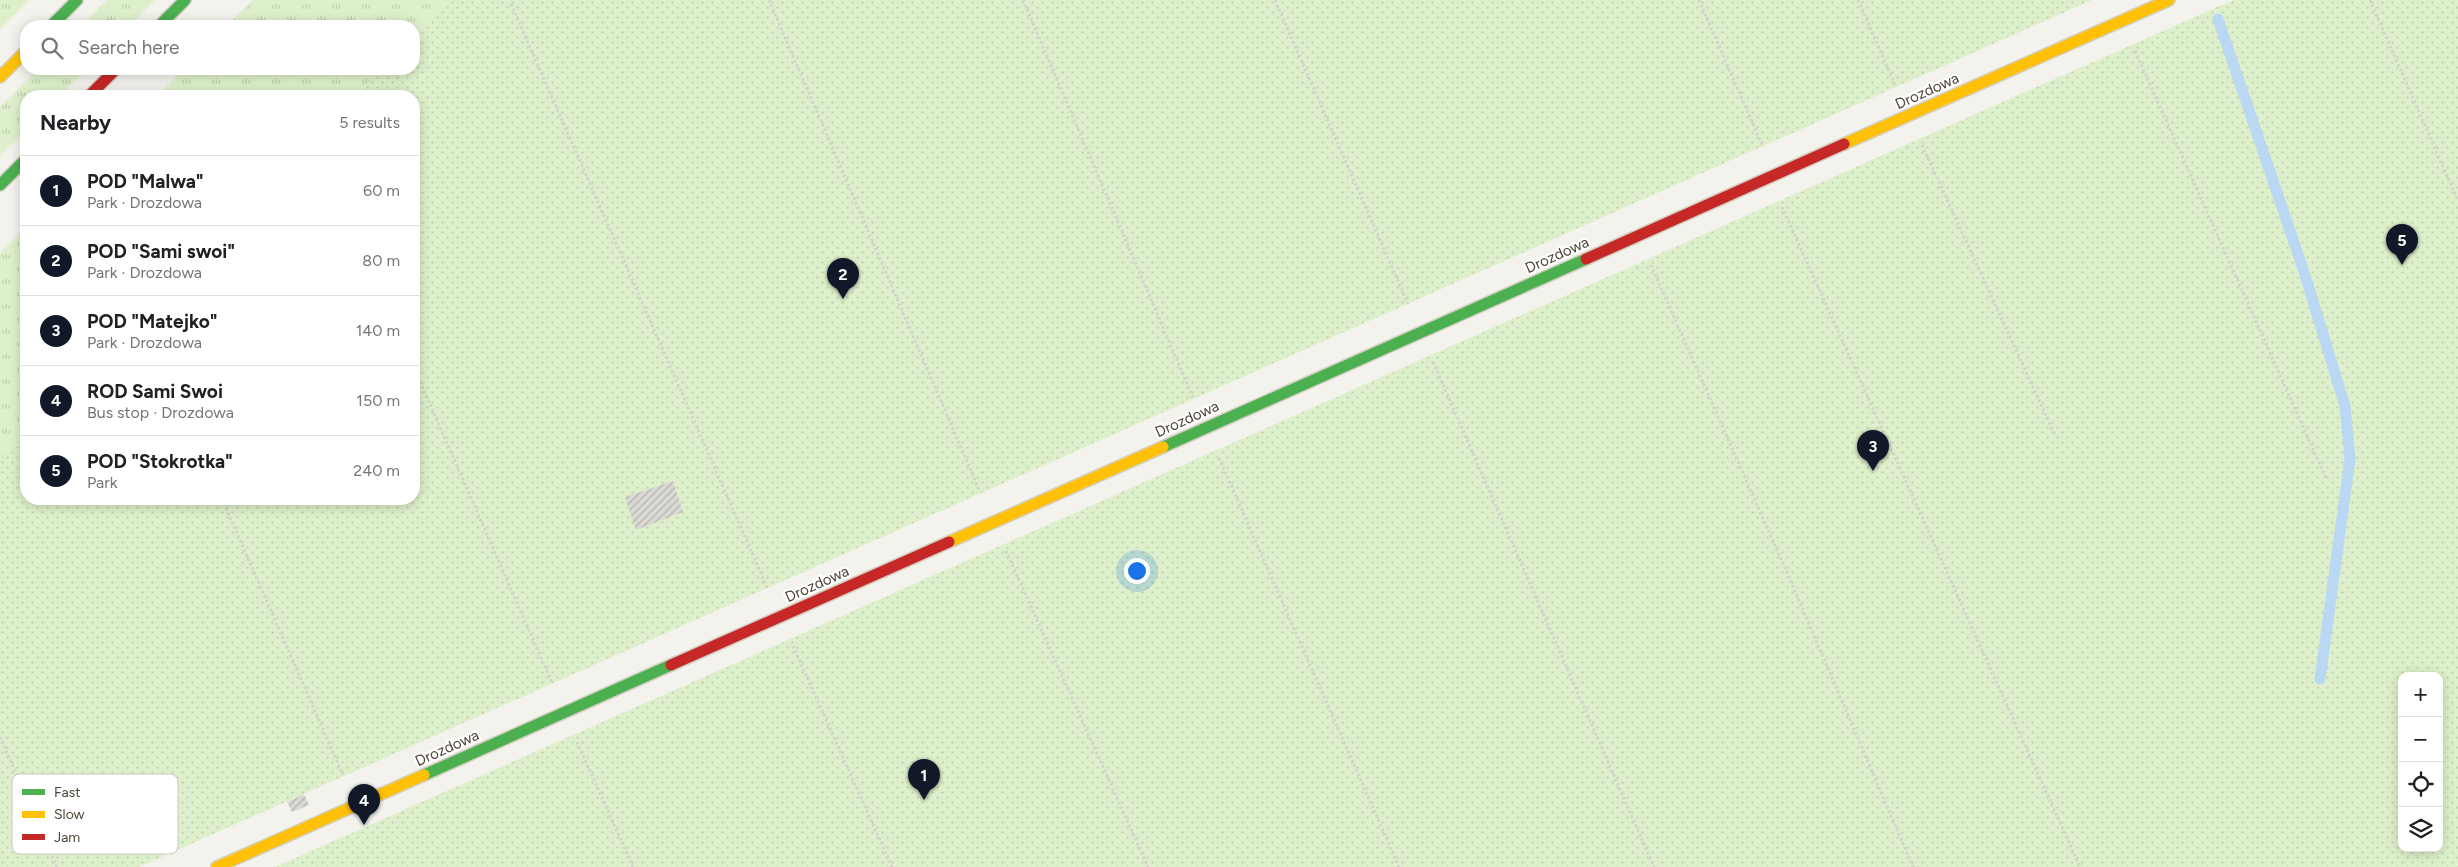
<!DOCTYPE html>
<meta charset="utf-8">
<style>
body{margin:0;font-family:Figtree,sans-serif;background:#f6f6f6;color:#202124}
.controls{position:absolute;right:15px;bottom:15px;display:grid;overflow:hidden;border-radius:10px;box-shadow:0 2px 12px #0003}
.controls button{width:45px;height:45px;display:grid;place-items:center;padding:0;border:0;border-bottom:1px solid #e0e0e0;background:#fff;color:#202124;font:25px sans-serif}
.you{position:absolute;left:1136px;top:570px;width:18px;height:18px;margin:-12px;border:4px solid #fff;border-radius:50%;background:#1a73e8;box-shadow:0 0 0 8px #1a73e833}
.badge{display:grid;place-items:center;width:32px;height:32px;border-radius:50%;background:#111827;color:#fff;font-size:16px;font-weight:700}
.pin{position:absolute;translate:-50% -41px;filter:drop-shadow(0 1px 2px #0008)}
.pin::after{content:'';position:absolute;top:26px;width:18px;height:15px;background:inherit;clip-path:polygon(0 0,100% 0,50% 100%)}
.list{margin:0;padding:0;list-style:none}
h2{display:flex;justify-content:space-between;align-items:center;height:65px;margin:0;padding:0 20px;font-size:21px}
h2 small{font-size:16px;font-weight:400;color:#757577}
.list li{display:grid;grid-template-columns:32px 1fr auto;gap:15px;align-items:center;box-sizing:border-box;height:70px;padding:0 20px;border-top:1px solid #e0e0e0}
.list b{display:block;font-size:19px;white-space:nowrap}
.list p{margin:0;font-size:16px;white-space:nowrap;color:#757577}
.list em{font-size:16px;font-style:normal;color:#757577}
.icon{flex:none;width:28px;height:28px;fill:none;stroke:currentColor;stroke-width:2;stroke-linecap:round;stroke-linejoin:round}
.map{position:relative;flex:none;width:2458px;height:867px;overflow:hidden}
.search{position:absolute;background:#fff;box-shadow:0 2px 12px #0003;left:20px;top:20px;width:400px;height:55px;display:flex;align-items:center;gap:12px;box-sizing:border-box;padding:0 18px;border-radius:20px;color:#757577;font-size:19px}
.panel{position:absolute;background:#fff;box-shadow:0 2px 12px #0003;left:20px;top:90px;width:400px;height:415px;border-radius:20px}
.map>svg:first-child{display:block}
</style>
<div class="map">
<svg width="2458" height="867" viewBox="0 0 2458 867">
<defs>
<pattern id="grass-tufts" width="24" height="20" patternUnits="userSpaceOnUse" patternTransform="scale(1.25)"><rect width="24" height="20" fill="#def0cb"/><path d="M3 7l-1-3M5 7V3M7 7l1-3M15 17l-1-3M17 17v-4M19 17l1-3" fill="none" stroke="#c0cfaf"/></pattern>
<pattern id="garden-dots" width="8" height="8" patternUnits="userSpaceOnUse" patternTransform="scale(1.25)"><rect width="8" height="8" fill="#def0cb"/><path d="M2 2h.1M6 6h.1" fill="none" stroke="#c0cfaf" stroke-width="1.8" stroke-linecap="round"/></pattern>
<pattern id="building-hatch" width="6" height="6" patternUnits="userSpaceOnUse" patternTransform="scale(1.25)"><rect width="6" height="6" fill="#dbd9d3"/><path d="M-1 1l2-2M0 6l6-6M5 7l2-2" fill="none" stroke="#b4b2ac"/></pattern>
</defs>
<rect width="100%" height="100%" fill="#f3f2ed"/>
<g fill="url(#grass-tufts)">
<path d="M 0,0 L 29,0 L 0,29 Z"/>
<path d="M 107,0 L 155,0 L 129,26 L 81,26 Z"/>
<path d="M 253,0 L 449,0 L 414,36 L 414,26 L 227,26 Z"/>
<path d="M 38,69 L 87,69 L 59,96 L 26,96 L 26,129 L 0,156 L 0,107 Z"/>
<path d="M 184,69 L 382,69 L 355,96 L 157,96 Z"/>
<path d="M 26,227 L 26,434 L 0,461 L 0,253 Z"/>
</g>
<g fill="url(#garden-dots)" fill-rule="evenodd">
<path d="M 449,0 L 2092,0 L 139,867 L 0,867 L 0,461 L 26,434 L 26,499 L 414,499 L 414,96 L 355,96 L 382,69 L 414,69 L 414,36 Z"/>
<path d="M 2233,0 L 2458,0 L 2458,867 L 275,867 ZM 2402,676 L 2439,676 L 2439,848 L 2402,848 Z"/>
</g>
<g fill="none" stroke-linecap="round" stroke-linejoin="round">
<path stroke="#bad8f4" stroke-width="11" d="M 2218,19 L 2304,272 L 2345,406 L 2350,459 L 2320,679"/>
</g>
<g fill="url(#building-hatch)">
<path d="M 673,481 L 683,512 L 636,530 L 625,497 Z"/>
<path d="M 304,794 L 309,805 L 292,812 L 287,802 Z"/>
</g>
<g fill="none" stroke-linecap="round" stroke-linejoin="round">
<g stroke="#d3d0c3" stroke-width="14">
<g id="fast">
<path d="M 51,26 L 77,0"/>
<path d="M 159,26 L 185,0"/>
<path d="M 0,185 L 26,159"/>
<path d="M 1163,447 L 1586,259"/>
<path d="M 424,775 L 671,665"/>
</g>
</g>
<g stroke="#d3d0c3" stroke-width="14">
<g id="slow">
<path d="M 0,77 L 26,51"/>
<path d="M 1844,144 L 2169,0"/>
<path d="M 949,542 L 1163,447"/>
<path d="M 217,867 L 424,775"/>
</g>
</g>
<g stroke="#d3d0c3" stroke-width="14">
<g id="jam">
<path d="M 89,96 L 116,69"/>
<path d="M 1586,259 L 1844,144"/>
<path d="M 671,665 L 949,542"/>
</g>
</g>
<g stroke="#d3d2cb" stroke-width="3" stroke-dasharray="2.5 2.5" stroke-linecap="butt">
<path d="M 769,0 L 980,492"/>
<path d="M 1023,0 L 1194,400"/>
<path d="M 1275,0 L 1408,304"/>
<path d="M 1699,0 L 1763,147"/>
<path d="M 1858,0 L 1896,87"/>
<path d="M 2370,0 L 2458,201"/>
<path d="M 511,4 L 767,587"/>
<path d="M 2135,51 L 2326,478"/>
<path d="M 1922,145 L 2055,435"/>
<path d="M 1782,207 L 2080,867"/>
<path d="M 1651,265 L 1788,575 L 1913,867"/>
<path d="M 1433,362 L 1654,867"/>
<path d="M 414,368 L 552,683"/>
<path d="M 1219,458 L 1399,867"/>
<path d="M 222,499 L 343,775"/>
<path d="M 1006,551 L 1148,867"/>
<path d="M 793,646 L 892,867"/>
<path d="M 0,737 L 57,867"/>
<path d="M 577,742 L 633,867"/>
</g>
<use href="#fast" stroke="#4caf50" stroke-width="11"/>
<use href="#slow" stroke="#ffc107" stroke-width="11"/>
<use href="#jam" stroke="#c62828" stroke-width="11"/>
</g>
<g text-anchor="middle" stroke-width="4.5" stroke-linejoin="round" paint-order="stroke">
<g font-size="15" fill="#4c4537" stroke="#fff">
<text transform="translate(1927 91) rotate(-24)" y="5">Drozdowa</text>
<text transform="translate(1557 255) rotate(-24)" y="5">Drozdowa</text>
<text transform="translate(1187 419) rotate(-24)" y="5">Drozdowa</text>
<text transform="translate(817 584) rotate(-24)" y="5">Drozdowa</text>
<text transform="translate(447 748) rotate(-24)" y="5">Drozdowa</text>
</g>
</g>
<rect x="12" y="774" width="166" height="80" rx="8" fill="#fff" stroke="#c9c7c3" stroke-width="1"/>
<rect x="22" y="789" width="23" height="6" fill="#4caf50"/>
<rect x="22" y="811" width="23" height="7" fill="#ffc107"/>
<rect x="22" y="834" width="23" height="6" fill="#c62828"/>
<g font-size="14" fill="#4c4537">
<text x="54" y="797">Fast</text>
<text x="54" y="819">Slow</text>
<text x="54" y="842">Jam</text>
</g>
</svg>
<div class="controls">
<button>+</button>
<button>−</button>
<button><svg class="icon" aria-label="locate" viewBox="0 0 24 24"><circle cx="12" cy="12" r="6"/><path d="M12 2v4M12 18v4M2 12h4M18 12h4"/></svg></button>
<button><svg class="icon" aria-label="layers" viewBox="0 0 24 24"><path d="M12 4l9 5-9 5-9-5zM3 14l9 5 9-5"/></svg></button>
</div>
<div class="you"></div>
<div class="pin badge" style="left:924px;top:800px">1</div>
<div class="pin badge" style="left:843px;top:299px">2</div>
<div class="pin badge" style="left:1873px;top:471px">3</div>
<div class="pin badge" style="left:364px;top:825px">4</div>
<div class="pin badge" style="left:2402px;top:265px">5</div>
<div class="search"><svg class="icon" aria-label="search" viewBox="0 0 24 24"><circle cx="10" cy="10" r="6"/><path d="M15 15l6 6"/></svg>Search here</div>
<section class="panel">
<h2>Nearby<small>5 results</small></h2>
<ul class="list">
<li><span class="badge">1</span><div><b>POD &quot;Malwa&quot;</b><p>Park · Drozdowa</p></div><em>60 m</em></li>
<li><span class="badge">2</span><div><b>POD &quot;Sami swoi&quot;</b><p>Park · Drozdowa</p></div><em>80 m</em></li>
<li><span class="badge">3</span><div><b>POD &quot;Matejko&quot;</b><p>Park · Drozdowa</p></div><em>140 m</em></li>
<li><span class="badge">4</span><div><b>ROD Sami Swoi</b><p>Bus stop · Drozdowa</p></div><em>150 m</em></li>
<li><span class="badge">5</span><div><b>POD &quot;Stokrotka&quot;</b><p>Park</p></div><em>240 m</em></li>
</ul>
</section>
</div>
